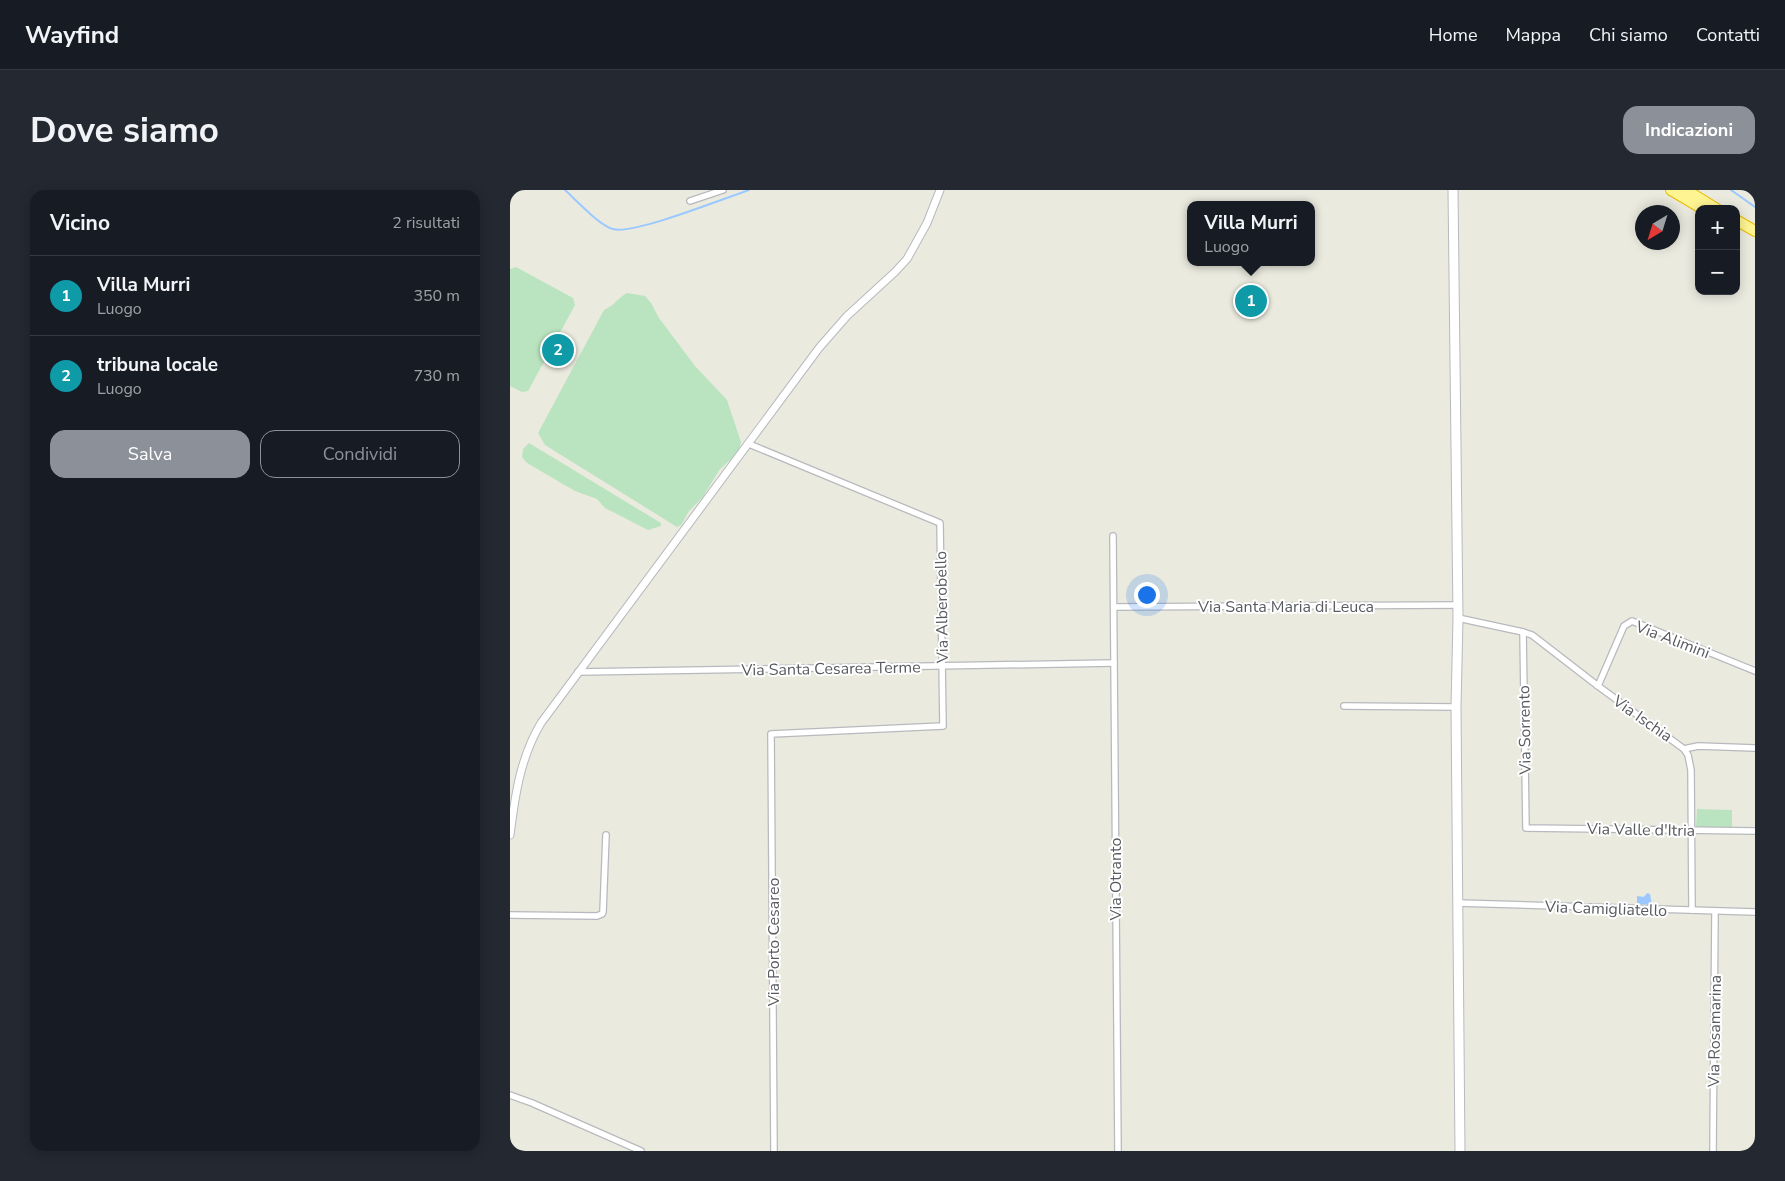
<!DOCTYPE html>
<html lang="it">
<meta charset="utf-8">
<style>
body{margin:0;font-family:"Nunito Sans",sans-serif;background:#242831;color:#f1f3f6}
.controls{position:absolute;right:15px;top:15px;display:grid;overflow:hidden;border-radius:10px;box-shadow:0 2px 12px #0003}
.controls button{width:45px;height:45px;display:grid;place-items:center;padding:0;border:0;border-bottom:1px solid #363941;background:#171b24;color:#f1f3f6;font:25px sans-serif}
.compass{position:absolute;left:1125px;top:15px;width:45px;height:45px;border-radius:50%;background:#171b24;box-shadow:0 2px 12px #0003;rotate:218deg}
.you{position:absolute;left:636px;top:404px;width:18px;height:18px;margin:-12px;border:4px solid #fff;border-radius:50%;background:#1a73e8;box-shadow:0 0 0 8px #1a73e833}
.badge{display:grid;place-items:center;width:32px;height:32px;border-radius:50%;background:#8c9099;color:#fff;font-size:16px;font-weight:700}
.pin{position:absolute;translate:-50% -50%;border:2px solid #fff;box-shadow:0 1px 5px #0006}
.popup{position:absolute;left:677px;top:11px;width:128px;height:65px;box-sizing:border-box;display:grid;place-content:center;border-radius:10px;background:#171b24;filter:drop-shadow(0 1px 4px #0005);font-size:16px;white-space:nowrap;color:#9ea1a6}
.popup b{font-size:19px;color:#f1f3f6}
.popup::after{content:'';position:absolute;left:50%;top:100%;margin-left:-10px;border:10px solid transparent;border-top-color:#171b24}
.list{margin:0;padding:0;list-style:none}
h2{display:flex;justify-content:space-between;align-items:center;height:65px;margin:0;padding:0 20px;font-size:21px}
h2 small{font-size:16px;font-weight:400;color:#9ea1a6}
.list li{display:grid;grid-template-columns:32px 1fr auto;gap:15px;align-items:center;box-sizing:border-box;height:80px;padding:0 20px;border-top:1px solid #363941}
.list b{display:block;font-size:19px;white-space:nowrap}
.list p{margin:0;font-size:16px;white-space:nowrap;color:#9ea1a6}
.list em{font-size:16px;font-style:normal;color:#9ea1a6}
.actions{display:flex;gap:10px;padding:15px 20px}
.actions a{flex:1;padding:11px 0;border:1px solid #8c9099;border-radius:15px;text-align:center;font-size:18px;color:#8c9099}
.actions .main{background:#8c9099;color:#fff}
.map{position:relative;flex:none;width:1245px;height:961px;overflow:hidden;border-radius:15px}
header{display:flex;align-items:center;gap:30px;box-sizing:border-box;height:70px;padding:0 25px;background:#171b24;border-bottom:1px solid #363941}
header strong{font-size:24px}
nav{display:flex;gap:28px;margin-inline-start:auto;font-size:18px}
.intro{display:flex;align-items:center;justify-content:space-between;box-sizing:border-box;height:120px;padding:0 30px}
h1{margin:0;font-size:35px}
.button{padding:12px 22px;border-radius:15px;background:#8c9099;color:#fff;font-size:18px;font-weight:700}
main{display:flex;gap:30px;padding:0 30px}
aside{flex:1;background:#171b24;border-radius:15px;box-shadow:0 2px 12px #0003}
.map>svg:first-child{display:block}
</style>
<header>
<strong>Wayfind</strong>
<nav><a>Home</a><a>Mappa</a><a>Chi siamo</a><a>Contatti</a></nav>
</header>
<div class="intro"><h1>Dove siamo</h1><a class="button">Indicazioni</a></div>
<main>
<aside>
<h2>Vicino<small>2 risultati</small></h2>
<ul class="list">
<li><span class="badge" style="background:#0f9aa8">1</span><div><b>Villa Murri</b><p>Luogo</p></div><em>350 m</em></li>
<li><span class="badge" style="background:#0f9aa8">2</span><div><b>tribuna locale</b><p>Luogo</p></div><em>730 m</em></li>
</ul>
<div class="actions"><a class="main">Salva</a><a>Condividi</a></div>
</aside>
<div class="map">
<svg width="1245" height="961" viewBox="0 0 1245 961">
<rect width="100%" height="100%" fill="#ebeadf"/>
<g fill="#bae4bf">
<path d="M 6,77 L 63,108 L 65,115 L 18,201 L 12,202 L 0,196 L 0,79 Z"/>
<path d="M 117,103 L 135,106 L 141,113 L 149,128 L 185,176 L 217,210 L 231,252 L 229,262 L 210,279 L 192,308 L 179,321 L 171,335 L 167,337 L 35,255 L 28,243 L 94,120 C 105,115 108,108 117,103 Z"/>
<path d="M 19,253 L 151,333 L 151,336 L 138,340 L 95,318 L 87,309 L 65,301 L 17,273 L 12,267 L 13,259 Z"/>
<path d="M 1187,619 L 1222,620 L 1222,637 L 1186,637 Z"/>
</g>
<path fill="#9bc8ff" d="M 1137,703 L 1140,704 L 1142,715 L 1127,714 L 1127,706 L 1134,707 Z"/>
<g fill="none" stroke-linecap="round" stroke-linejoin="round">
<g stroke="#9bc8ff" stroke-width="2">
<path d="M 55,0 C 66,10 90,36 103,39 C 123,45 215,8 239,0"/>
<path d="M 1221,0 L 1245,17"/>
</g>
<g stroke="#b7b9be" stroke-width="8">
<g id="minor">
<path d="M 180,11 L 213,0"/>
<path d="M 239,254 L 430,333 L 433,536 L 261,544 L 264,961"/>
<path d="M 603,346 L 608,961"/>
<path d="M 604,417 L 948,415"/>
<path d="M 948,428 L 1013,442 L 1022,445 L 1088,496 L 1174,559 L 1178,565 L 1181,580 L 1182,720"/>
<path d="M 1013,442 L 1016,638 L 1245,641"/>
<path d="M 68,482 L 604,473"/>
<path d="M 1088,496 L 1114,436 L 1122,431 L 1245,481"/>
<path d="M 834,516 L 946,517"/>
<path d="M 1174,559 L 1188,556 L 1245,558"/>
<path d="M 948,713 L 1245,722"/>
<path d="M 0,725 L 87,726 L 92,724 L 93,722 L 96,645"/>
<path d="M 0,905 L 22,913 L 131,961"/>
<path d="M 1203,961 L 1205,721"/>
</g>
</g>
<g stroke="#b7b9be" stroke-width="9">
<path id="tertiary" d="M 0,645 C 5,606 10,568 31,533 L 309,158 L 337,126 L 385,82 L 397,69 L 417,33 L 430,0"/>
</g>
<g stroke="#b8bac1" stroke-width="11">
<path id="secondary" d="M 943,0 L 948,428 L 946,517 L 950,961"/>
</g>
<g stroke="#eabc00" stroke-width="12">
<g id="trunk">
<path d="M 1161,0 L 1193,19"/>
<path d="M 1176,0 L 1207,19"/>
<path d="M 1226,30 L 1245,41"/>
</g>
</g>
<use href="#minor" stroke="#fff" stroke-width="5.5"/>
<use href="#tertiary" stroke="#fff" stroke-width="7"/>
<use href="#secondary" stroke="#fff" stroke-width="9"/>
<use href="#trunk" stroke="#fef492" stroke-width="10"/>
</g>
<g text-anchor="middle" stroke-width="4" stroke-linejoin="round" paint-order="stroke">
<g font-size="16" fill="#585b60" stroke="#fff">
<text x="776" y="422">Via Santa Maria di Leuca</text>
<text transform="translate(431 417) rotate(-91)" y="6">Via Alberobello</text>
<text transform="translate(1163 449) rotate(21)" y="6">Via Alimini</text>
<text transform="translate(321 478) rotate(-1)" y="6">Via Santa Cesarea Terme</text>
<text transform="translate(1133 528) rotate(35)" y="6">Via Ischia</text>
<text transform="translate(1014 540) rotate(-91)" y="6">Via Sorrento</text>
<text transform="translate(1131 639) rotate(1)" y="6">Via Valle d'Itria</text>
<text transform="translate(605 689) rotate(-90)" y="6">Via Otranto</text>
<text transform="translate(1096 718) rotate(2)" y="6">Via Camigliatello</text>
<text transform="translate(263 752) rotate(-90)" y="6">Via Porto Cesareo</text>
<text transform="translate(1204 841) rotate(-89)" y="6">Via Rosamarina</text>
</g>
</g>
</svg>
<div class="controls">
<button>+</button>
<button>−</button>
</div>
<svg class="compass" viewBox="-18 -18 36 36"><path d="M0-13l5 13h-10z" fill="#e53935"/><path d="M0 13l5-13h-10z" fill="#9ea1a6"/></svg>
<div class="you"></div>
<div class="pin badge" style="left:741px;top:111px;background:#0f9aa8">1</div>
<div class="popup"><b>Villa Murri</b>Luogo</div>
<div class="pin badge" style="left:48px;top:160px;background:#0f9aa8">2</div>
</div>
</main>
